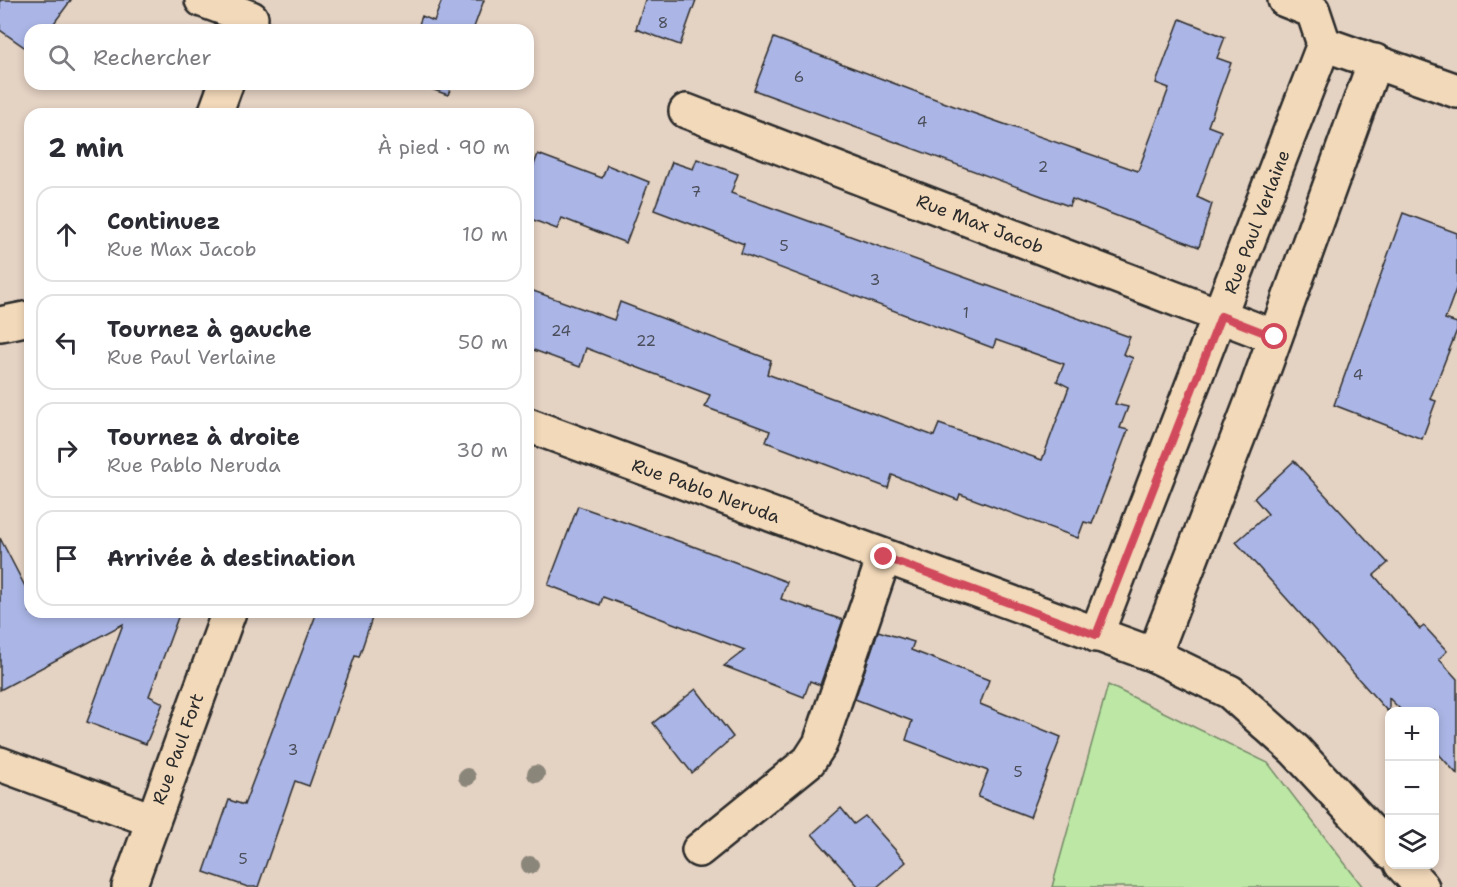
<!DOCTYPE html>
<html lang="fr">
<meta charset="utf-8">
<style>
body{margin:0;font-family:"Shantell Sans",sans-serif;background:#f2f2f3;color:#2b2b33}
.controls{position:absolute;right:18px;bottom:18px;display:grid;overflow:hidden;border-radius:12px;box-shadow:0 3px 9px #0003}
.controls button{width:54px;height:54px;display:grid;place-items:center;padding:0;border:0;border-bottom:2px solid #e1e1e2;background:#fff;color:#2b2b33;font:30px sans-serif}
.stop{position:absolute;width:18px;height:18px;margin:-14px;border:4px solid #d1495b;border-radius:50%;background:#fff}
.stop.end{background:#d1495b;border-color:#fff;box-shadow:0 2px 6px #0008}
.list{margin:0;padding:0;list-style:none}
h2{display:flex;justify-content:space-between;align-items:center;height:78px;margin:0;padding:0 24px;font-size:26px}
h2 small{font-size:20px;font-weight:400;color:#7c7c81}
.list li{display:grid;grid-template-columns:39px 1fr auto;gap:18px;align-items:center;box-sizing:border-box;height:96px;margin:0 12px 12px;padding:0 12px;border:2px solid #e1e1e2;border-radius:18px}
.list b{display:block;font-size:22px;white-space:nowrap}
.list p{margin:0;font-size:20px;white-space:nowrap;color:#7c7c81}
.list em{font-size:20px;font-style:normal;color:#7c7c81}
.icon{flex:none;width:33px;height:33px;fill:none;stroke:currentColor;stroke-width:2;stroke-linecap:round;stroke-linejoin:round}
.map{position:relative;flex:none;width:1457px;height:887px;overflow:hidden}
.search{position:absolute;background:#fff;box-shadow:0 3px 9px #0003;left:24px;top:24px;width:510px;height:66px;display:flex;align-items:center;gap:15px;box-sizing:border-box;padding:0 21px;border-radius:18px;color:#7c7c81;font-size:22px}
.panel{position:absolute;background:#fff;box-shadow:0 3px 9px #0003;left:24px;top:108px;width:510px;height:510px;border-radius:18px}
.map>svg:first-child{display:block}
</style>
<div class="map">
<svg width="1457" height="887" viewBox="0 0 1457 887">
<rect width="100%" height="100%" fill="#e4d2c3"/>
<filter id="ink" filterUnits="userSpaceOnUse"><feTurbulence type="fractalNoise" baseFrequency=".0167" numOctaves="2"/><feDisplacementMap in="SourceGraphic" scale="12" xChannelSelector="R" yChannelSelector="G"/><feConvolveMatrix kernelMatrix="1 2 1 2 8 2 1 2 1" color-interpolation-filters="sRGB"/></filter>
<g filter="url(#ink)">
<path fill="#bce7a4" stroke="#748968" stroke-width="1.5" d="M 1108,685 L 1268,763 L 1363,887 L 1052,887 Z"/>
<g fill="#abb6e6" stroke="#2b2b2b" stroke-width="1.5">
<path d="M 0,0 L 71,0 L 49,30 L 30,30 L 30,51 L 0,30 Z"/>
<path d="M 442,0 L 484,0 L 473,30 L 417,30 L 422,16 L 434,21 Z"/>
<path d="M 645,0 L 696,0 L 680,45 L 636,29 Z"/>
<path d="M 1180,19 L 1225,37 L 1217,58 L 1231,63 L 1208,126 L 1221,131 L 1197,197 L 1212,204 L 1199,247 L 1072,199 L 1069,206 L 754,90 L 774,38 L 967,111 L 1138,171 L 1169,88 L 1156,83 Z"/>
<path d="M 417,84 L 452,84 L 448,95 Z"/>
<path d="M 538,154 L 602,178 L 607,165 L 649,182 L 626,243 L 562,218 L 557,229 L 528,218 L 528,181 Z"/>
<path d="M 697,159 L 738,174 L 731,193 L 1130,337 L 1123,354 L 1133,358 L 1115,404 L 1128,407 L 1120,428 L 1128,430 L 1092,524 L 1084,522 L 1078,538 L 960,494 L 958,500 L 892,475 L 888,488 L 766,442 L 770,431 L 705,407 L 710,395 L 586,348 L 580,367 L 528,348 L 528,289 L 614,320 L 620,302 L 771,360 L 767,374 L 934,436 L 939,424 L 1042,460 L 1069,387 L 1057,381 L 1064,364 L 996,340 L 993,348 L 741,253 L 744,244 L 654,210 L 672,162 L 693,169 Z"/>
<path d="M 1403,213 L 1457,233 L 1457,286 L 1445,319 L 1457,323 L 1457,330 L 1430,399 L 1436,401 L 1422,439 L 1334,405 Z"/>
<path d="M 1294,461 L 1388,563 L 1374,575 L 1420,629 L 1424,626 L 1447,651 L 1439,659 L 1457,679 L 1457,774 L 1434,749 L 1434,711 L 1402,711 L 1389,698 L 1389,713 L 1236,542 L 1268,514 L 1254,498 Z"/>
<path d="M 578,506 L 698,548 L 787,582 L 781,599 L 843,620 L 820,685 L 810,681 L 804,697 L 724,666 L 745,650 L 603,597 L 600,605 L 548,585 Z"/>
<path d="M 0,538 L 30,596 L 30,612 L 180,612 L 149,696 L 163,703 L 146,744 L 87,722 L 123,624 L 0,690 Z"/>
<path d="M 317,612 L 374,612 L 359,657 L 355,656 L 309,786 L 295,781 L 258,887 L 248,887 L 204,872 L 229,800 L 244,805 Z"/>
<path d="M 878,631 L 914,642 L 911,650 L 989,680 L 980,704 L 1061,737 L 1030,817 L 978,797 L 988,771 L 906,740 L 912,721 L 855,699 Z"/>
<path d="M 696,689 L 733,737 L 692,773 L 653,723 Z"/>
<path d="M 841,808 L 854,824 L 865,816 L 906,862 L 877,887 L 859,887 L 812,834 Z"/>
</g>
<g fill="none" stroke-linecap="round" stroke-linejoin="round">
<g stroke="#2b2b2b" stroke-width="38">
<g id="minor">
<path d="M 202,0 L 251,18"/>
<path d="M 1285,0 L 1313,11 L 1324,44"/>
<path d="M 1324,44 L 1457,91"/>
<path d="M 686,111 L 1275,337"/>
<path d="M 215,114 L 226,84"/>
<path d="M 0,324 L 30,318"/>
<path d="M 528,425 L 1154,655 L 1230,692 L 1295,750 L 1390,852"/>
<path d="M 1096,635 L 1324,44"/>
<path d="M 1154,655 L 1254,396 L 1375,61"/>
<path d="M 0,764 L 152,820"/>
<path d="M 699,850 L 809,761 L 820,744 L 884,557"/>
<path d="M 1401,864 L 1422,887"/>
<path d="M 129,887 L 229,612"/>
</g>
</g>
<use href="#minor" stroke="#f2d9ba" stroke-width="33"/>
</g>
<g fill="#8a8679">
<circle cx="536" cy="774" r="9"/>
<circle cx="467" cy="777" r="9"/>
<circle cx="530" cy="865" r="9"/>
</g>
</g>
<g fill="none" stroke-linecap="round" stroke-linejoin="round" filter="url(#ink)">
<path stroke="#d1495b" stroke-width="8" d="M 884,557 L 1096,635 L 1221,316 L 1275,337"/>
</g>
<g text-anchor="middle" stroke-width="6" stroke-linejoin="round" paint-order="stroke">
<g font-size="15" fill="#4b4e5a">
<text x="663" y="28">8</text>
<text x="799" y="82">6</text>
<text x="922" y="127">4</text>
<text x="1043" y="172">2</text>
<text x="696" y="197">7</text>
<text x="784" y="251">5</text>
<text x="875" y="285">3</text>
<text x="966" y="318">1</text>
<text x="561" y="336">24</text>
<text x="646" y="346">22</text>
<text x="1358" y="380">4</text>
<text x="293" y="755">3</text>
<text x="1018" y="777">5</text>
<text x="243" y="864">5</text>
</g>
<g font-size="18" fill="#2b2b2b" stroke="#f2d9ba">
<text transform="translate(1257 222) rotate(-69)" y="6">Rue Paul Verlaine</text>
<text transform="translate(980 224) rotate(21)" y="6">Rue Max Jacob</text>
<text transform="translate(706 491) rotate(20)" y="6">Rue Pablo Neruda</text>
<text transform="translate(178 749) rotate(-70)" y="6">Rue Paul Fort</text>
</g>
</g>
</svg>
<div class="controls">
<button>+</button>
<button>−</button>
<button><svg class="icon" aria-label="layers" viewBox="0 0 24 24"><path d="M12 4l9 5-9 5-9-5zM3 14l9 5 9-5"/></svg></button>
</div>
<div class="stop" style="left:1275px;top:337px"></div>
<div class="stop end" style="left:884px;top:557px"></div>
<div class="search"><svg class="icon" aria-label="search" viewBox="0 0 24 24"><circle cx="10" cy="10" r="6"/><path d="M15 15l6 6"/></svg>Rechercher</div>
<section class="panel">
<h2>2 min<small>À pied · 90 m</small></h2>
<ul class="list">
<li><svg class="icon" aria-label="ahead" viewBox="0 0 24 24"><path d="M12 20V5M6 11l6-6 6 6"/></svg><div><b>Continuez</b><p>Rue Max Jacob</p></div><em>10 m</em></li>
<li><svg class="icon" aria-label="left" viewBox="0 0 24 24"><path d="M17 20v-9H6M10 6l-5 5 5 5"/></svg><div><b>Tournez à gauche</b><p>Rue Paul Verlaine</p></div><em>50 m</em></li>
<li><svg class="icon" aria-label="right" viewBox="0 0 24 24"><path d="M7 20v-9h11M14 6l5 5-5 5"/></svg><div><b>Tournez à droite</b><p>Rue Pablo Neruda</p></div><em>30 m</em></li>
<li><svg class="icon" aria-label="arrive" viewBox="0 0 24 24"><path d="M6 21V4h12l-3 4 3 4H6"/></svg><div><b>Arrivée à destination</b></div></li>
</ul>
</section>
</div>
